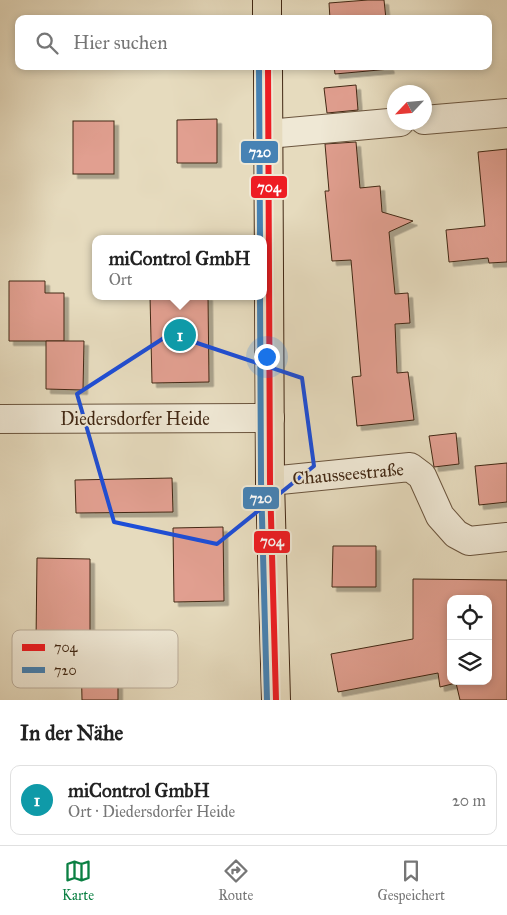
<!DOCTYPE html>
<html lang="de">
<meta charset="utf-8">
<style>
body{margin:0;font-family:"IM FELL Great Primer",serif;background:#f2f2f2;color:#222}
.controls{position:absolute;right:15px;bottom:15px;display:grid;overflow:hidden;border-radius:10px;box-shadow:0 2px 8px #0003}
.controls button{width:45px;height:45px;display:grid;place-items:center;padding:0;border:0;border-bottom:1px solid #e0e0e0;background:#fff;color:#222;font:25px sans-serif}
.compass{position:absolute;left:387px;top:85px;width:45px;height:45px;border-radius:50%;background:#fff;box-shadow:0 2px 8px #0003;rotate:244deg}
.you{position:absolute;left:266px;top:356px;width:18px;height:18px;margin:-12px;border:4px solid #fff;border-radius:50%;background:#1a73e8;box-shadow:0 0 0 8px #1a73e833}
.badge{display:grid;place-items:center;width:32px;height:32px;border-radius:50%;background:#0b8043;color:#fff;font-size:16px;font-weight:700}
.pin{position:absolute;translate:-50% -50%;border:2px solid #fff;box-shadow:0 1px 5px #0006}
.popup{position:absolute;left:92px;top:235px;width:175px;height:65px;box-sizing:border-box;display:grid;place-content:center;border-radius:10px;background:#fff;filter:drop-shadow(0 1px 4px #0005);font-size:16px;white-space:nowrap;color:#767676}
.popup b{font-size:19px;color:#222}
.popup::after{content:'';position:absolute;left:50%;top:100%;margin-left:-10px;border:10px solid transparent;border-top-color:#fff}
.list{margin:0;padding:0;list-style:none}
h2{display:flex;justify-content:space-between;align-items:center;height:65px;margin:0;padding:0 20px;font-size:21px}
h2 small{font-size:16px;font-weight:400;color:#767676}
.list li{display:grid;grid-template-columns:32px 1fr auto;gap:15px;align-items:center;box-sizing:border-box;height:70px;margin:0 10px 10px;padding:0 10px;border:1px solid #e0e0e0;border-radius:10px}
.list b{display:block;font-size:19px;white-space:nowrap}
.list p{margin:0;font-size:16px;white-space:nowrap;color:#767676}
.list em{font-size:16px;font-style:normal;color:#767676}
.icon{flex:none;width:28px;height:28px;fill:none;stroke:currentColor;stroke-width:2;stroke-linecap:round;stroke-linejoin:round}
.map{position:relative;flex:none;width:507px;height:700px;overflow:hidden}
.search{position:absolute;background:#fff;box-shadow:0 2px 8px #0003;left:15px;right:15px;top:15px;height:55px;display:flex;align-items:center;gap:12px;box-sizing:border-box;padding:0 18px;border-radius:10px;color:#767676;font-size:19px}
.sheet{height:145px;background:#fff}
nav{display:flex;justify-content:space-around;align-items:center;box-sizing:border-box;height:70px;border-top:1px solid #e0e0e0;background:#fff;font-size:14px;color:#767676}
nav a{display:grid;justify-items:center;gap:2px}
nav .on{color:#0b8043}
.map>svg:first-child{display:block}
</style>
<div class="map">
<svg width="507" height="700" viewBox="0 0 507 700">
<defs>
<filter id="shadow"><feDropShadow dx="4.5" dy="4.5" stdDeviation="0" flood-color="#0004"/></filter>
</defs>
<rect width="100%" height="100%" fill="#e6dbbe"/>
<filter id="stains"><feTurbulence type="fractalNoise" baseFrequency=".004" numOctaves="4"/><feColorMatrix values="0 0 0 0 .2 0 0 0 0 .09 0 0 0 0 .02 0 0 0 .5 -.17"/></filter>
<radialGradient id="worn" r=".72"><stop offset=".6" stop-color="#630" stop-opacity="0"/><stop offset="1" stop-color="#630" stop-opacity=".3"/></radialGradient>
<g fill="#e19f90" stroke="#422814" fill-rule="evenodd" filter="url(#shadow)">
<path d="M 368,0 L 384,0 L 386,19 L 330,19 L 329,3 Z"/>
<path d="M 334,66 L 389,66 L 390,69 L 335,74 Z"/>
<path d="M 356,85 L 358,110 L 327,113 L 324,88 Z"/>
<path d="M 217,119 L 217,163 L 177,163 L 177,120 Z"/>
<rect x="73" y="121" width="41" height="53"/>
<path d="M 356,142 L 360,188 L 380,186 L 382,212 L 413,221 L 389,232 L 395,294 L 408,293 L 410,323 L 395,324 L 397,373 L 408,372 L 414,420 L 357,426 L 352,377 L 361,376 L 351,260 L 332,261 L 325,191 L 329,191 L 325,144 Z"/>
<path d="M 507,149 L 507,262 L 489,263 L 488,258 L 449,262 L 446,230 L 485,226 L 478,152 Z"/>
<path d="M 9,281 L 45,281 L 45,293 L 64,293 L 64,341 L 9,341 Z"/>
<path d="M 150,296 L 208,296 L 209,382 L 152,383 Z"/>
<path d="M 46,341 L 84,341 L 83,390 L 46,389 Z"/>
<path d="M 456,433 L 459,464 L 434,467 L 429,436 Z"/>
<path d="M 507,463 L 507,502 L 479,505 L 475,466 Z"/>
<path d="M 172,478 L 173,512 L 76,513 L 75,480 Z"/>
<path d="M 223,527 L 224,601 L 174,602 L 173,528 Z"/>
<path d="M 333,546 L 376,546 L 376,587 L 332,587 Z"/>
<path d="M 37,558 L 90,559 L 90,641 L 36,641 Z"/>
<path d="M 413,579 L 507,580 L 507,700 L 460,700 L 456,683 L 440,687 L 438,673 L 338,692 L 331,654 L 413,639 ZM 451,599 L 488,599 L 488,681 L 451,681 Z"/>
<path d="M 118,653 L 118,700 L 82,700 L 81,654 Z"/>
</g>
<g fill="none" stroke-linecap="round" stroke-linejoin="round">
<g stroke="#6b553e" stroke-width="30">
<g id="minor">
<path d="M 424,120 L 507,113"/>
<path d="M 268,134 L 400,122"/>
<path d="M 0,419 L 270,418"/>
<path d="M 270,481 L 410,467 L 422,476 L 440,516 L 456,534 L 469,541 L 507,537"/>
</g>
</g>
<g stroke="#422814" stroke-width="30">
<g id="major">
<path d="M 267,0 L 267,19"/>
<path d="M 268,66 L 270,481 L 276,700"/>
</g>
</g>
<use href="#minor" stroke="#efe8d5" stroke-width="28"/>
<use href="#major" stroke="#e6dbbe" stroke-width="28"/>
<g stroke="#efe8d5" stroke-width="10">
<path id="bus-1" d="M 268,66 L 270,481 L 276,700"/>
</g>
<g stroke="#efe8d5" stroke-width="10">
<g id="bus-2">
<path d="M 259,66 L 260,239"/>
<path d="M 260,296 L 261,481 L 267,700"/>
</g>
</g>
<use href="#bus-1" stroke="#ee1d23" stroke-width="6"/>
<use href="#bus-2" stroke="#4682b4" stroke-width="6"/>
</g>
<path fill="none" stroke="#1d4ed8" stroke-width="4" stroke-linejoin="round" d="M 170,334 L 302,378 L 314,466 L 217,544 L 114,522 L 77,394 Z"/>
<g text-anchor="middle" stroke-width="4.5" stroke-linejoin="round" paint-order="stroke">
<g font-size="18" fill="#422814" stroke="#efe8d5">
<text x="135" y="425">Diedersdorfer Heide</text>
<text transform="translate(348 474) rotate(-5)" y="6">Chausseestraße</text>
</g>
</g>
<rect x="12" y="630" width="166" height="58" rx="8" fill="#efe8d5" stroke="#bbae9b" stroke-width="1"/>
<rect x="22" y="644" width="23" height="7" fill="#ee1d23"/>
<rect x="22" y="667" width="23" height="6" fill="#4682b4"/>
<g font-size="14" fill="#422814">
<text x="54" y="652">704</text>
<text x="54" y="675">720</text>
</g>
<g stroke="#efe8d5" stroke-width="2">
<rect x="240" y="140" width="39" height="24" rx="5" fill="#4682b4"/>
<rect x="250" y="175" width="38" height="24" rx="5" fill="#ee1d23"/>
<rect x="242" y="486" width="38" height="24" rx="5" fill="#4682b4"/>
<rect x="253" y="530" width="38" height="24" rx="5" fill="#ee1d23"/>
</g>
<g font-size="14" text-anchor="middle" font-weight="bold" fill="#fff">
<text x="260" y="157">720</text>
<text x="269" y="192">704</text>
<text x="261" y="503">720</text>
<text x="272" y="546">704</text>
</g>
<rect width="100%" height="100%" filter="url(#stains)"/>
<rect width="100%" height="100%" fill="url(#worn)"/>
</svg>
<div class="controls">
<button><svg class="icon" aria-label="locate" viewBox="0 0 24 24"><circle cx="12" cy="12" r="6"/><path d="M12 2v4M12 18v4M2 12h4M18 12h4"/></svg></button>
<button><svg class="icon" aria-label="layers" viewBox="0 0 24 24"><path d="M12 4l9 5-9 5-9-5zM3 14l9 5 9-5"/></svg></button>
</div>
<svg class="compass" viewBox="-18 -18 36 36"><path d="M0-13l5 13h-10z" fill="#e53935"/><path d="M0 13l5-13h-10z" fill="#767676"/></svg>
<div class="you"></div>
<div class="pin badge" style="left:180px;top:335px;background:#0f9aa8">1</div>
<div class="popup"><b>miControl GmbH</b>Ort</div>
<div class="search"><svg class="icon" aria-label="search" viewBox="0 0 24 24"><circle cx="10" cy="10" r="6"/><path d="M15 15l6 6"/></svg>Hier suchen</div>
</div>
<section class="sheet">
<h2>In der Nähe<small></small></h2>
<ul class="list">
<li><span class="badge" style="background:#0f9aa8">1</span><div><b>miControl GmbH</b><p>Ort · Diedersdorfer Heide</p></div><em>20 m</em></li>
</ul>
</section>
<nav>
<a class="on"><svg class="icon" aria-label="map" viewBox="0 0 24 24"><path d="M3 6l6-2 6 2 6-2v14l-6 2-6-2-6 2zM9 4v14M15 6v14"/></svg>Karte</a>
<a><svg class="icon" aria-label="directions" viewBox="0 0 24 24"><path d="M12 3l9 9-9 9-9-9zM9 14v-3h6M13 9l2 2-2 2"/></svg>Route</a>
<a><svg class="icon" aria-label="saved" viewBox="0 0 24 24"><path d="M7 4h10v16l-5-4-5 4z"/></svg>Gespeichert</a>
</nav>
